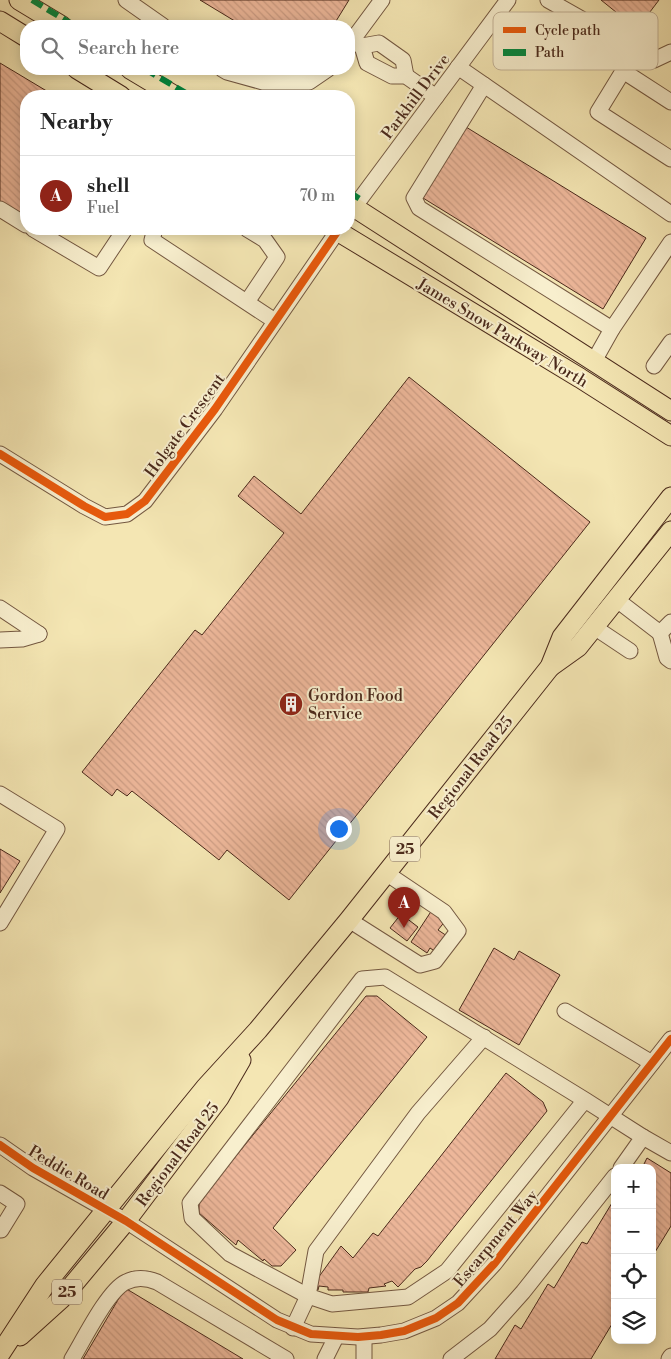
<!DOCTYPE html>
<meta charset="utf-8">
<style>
body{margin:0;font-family:"Libre Bodoni",serif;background:#f6f6f6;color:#222}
.controls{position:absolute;right:15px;bottom:15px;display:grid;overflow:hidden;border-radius:10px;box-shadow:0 2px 12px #0003}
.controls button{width:45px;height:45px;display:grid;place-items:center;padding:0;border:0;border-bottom:1px solid #e0e0e0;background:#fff;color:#222;font:25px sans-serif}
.you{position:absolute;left:338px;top:828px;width:18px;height:18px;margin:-12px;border:4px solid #fff;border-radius:50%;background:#1a73e8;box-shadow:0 0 0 8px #1a73e833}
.badge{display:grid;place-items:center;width:32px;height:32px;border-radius:50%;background:#8f2418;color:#fff;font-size:16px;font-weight:700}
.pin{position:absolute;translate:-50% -41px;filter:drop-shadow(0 1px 2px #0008)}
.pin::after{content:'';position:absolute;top:26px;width:18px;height:15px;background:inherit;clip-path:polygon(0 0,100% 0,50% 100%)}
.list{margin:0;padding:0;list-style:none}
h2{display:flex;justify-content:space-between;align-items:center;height:65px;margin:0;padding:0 20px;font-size:21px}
h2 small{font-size:16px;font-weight:400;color:#767676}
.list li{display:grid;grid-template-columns:32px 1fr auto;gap:15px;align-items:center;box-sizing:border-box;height:80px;padding:0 20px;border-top:1px solid #e0e0e0}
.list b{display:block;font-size:19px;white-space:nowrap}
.list p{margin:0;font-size:16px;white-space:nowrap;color:#767676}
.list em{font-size:16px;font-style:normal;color:#767676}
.icon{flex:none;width:28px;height:28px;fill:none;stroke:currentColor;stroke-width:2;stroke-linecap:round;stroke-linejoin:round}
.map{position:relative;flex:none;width:671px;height:1359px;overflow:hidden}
.search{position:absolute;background:#fff;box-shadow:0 2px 12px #0003;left:20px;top:20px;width:335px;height:55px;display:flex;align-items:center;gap:12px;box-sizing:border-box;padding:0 18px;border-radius:20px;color:#767676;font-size:19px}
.panel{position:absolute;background:#fff;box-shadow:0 2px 12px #0003;left:20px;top:90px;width:335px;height:145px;border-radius:20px}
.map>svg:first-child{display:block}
</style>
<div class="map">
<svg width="671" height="1359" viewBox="0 0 671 1359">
<defs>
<pattern id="building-back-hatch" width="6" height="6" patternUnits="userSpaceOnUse" patternTransform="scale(1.25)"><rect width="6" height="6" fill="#edb79a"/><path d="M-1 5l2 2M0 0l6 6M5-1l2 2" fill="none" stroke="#cd9d84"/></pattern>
</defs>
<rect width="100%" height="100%" fill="#f4e6b3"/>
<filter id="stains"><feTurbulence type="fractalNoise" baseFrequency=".004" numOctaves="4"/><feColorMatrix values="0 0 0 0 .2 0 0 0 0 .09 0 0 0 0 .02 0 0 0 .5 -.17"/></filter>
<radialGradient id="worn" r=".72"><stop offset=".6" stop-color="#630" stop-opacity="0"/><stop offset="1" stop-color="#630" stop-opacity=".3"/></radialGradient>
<g fill="url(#building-back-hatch)" stroke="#4a291b">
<path d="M 200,0 L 349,0 L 333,26 L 243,26 Z"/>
<path d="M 601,0 L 659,0 L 637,29 Z"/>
<path d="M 0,63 L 55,96 L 26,96 L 26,219 L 0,204 Z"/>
<path d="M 466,127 L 646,238 L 603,309 L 423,198 Z"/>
<path d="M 409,377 L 590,522 L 289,900 L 227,850 L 219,860 L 132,791 L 127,796 L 117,789 L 112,796 L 82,772 L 195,630 L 202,635 L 284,533 L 238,496 L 254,476 L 301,514 Z"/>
<path d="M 0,849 L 20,861 L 0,893 Z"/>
<path d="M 432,910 L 446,920 L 438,930 L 447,936 L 436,952 L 430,948 L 427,953 L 411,942 Z"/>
<path d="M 401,914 L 418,927 L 407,941 L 390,928 Z"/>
<path d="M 494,948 L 514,960 L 519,951 L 560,975 L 519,1045 L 459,1010 Z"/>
<path d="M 366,996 L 377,996 L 427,1037 L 273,1228 L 296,1250 L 281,1266 L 272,1266 L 264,1259 L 263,1261 L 238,1240 L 236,1245 L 199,1213 L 199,1203 L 204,1198 L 205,1194 Z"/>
<path d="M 506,1073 L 543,1102 L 547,1111 L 427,1261 L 421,1267 L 415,1269 L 398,1287 L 392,1281 L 384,1284 L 386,1286 L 369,1288 L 368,1292 L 343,1292 L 343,1290 L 328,1290 L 328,1287 L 319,1286 L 318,1290 L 313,1285 L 341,1246 L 353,1258 L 373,1233 L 378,1236 Z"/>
<path d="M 647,1158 L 671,1173 L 671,1226 L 652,1257 L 652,1168 L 642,1168 Z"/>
<path d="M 615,1198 L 615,1319 L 591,1359 L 495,1359 L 515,1325 L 521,1329 L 548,1284 L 554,1288 L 582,1242 L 587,1244 Z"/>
<path d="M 125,1288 L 243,1359 L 83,1359 Z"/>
</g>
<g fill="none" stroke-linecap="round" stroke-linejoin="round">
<g stroke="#745841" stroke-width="17">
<g id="minor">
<path d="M 126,0 L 163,26"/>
<path d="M 382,0 L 351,42 L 362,46 L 379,43 L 403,60 L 406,76"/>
<path d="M 548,0 L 654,60 L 671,52"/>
<path d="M 362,46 L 367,63 L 392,76 L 406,76 L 436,97"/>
<path d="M 636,50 L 598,112 L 671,159"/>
<path d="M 458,67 L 671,214"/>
<path d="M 222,69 L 227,72 L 263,82 L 309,82 L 328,69"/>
<path d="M 623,71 L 671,102"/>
<path d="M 484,85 L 414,198 L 419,208 L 612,329"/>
<path d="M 0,209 L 26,225"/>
<path d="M 349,214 L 508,0"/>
<path d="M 33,229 L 99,268 L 125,229"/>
<path d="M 155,229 L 152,240 L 275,321"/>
<path d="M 247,302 L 277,257 L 265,240 L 247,229"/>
<path d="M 594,361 L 612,329 L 671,242"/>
<path d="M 654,366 L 671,342"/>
<path d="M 0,454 L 84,506 L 105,517 L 127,514 L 145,501 L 215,409 L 339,229"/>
<path d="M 617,600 L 660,633 L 671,622"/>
<path d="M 0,608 L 39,634"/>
<path d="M 594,627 L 630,651"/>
<path d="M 660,633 L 667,658 L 671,661"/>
<path d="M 0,640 L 22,639 L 39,634"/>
<path d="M 0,794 L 57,829 L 0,923"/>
<path d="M 349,920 L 420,965 L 435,961 L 458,931 L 444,912 L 386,873"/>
<path d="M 565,1011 L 652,1063"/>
<path d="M 585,1100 L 447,1271 L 408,1297 L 332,1304 L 308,1296 L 230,1254 L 192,1218 L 190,1203 L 362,979 L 385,977 L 585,1100 L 643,1137 L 621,1168"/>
<path d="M 643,1137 L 671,1153"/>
<path d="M 0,1145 L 33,1168 L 126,1221 L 277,1320 L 311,1334 L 358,1337 L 381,1335 L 404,1331 L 436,1318 L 458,1303 L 494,1264 L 671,1039"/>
<path d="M 0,1193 L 17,1204 L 1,1230 L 0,1230"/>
<path d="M 293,1328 L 308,1296 L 316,1251 L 418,1113 L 484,1037"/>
<path d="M 72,1359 C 83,1341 108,1290 126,1282 C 136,1277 147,1278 157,1282 L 286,1359"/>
<path d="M 325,1359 L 336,1337"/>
<path d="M 364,1359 L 364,1337"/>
<path d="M 451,1359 L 490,1329 L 523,1292 L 615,1176"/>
<path d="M 669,1359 L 671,1356"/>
</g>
</g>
<g stroke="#4a291b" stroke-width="21">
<g id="major">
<path d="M 19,0 L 62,26"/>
<path d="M 0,21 L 26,37"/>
<path d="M 77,69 L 121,96"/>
<path d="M 130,69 L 175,96"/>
<path d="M 349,204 L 671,411"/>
<path d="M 334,229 L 580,378 L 671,436"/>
<path d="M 550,667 L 578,647 L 671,531"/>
<path d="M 20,1336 L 61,1299 L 126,1221 L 219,1098 L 241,1060"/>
<path d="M 0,1354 L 45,1285 L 205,1088 L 258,1030 L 349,920 L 550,667 L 562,637 L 671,497"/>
</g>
</g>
<use href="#minor" stroke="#f8efce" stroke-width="15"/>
<use href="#major" stroke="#f4e6b3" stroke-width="19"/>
<g stroke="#00873e" stroke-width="6" stroke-dasharray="12 6" stroke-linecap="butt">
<path d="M 32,0 L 75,26"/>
<path d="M 145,69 L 191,96"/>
<path d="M 349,192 L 360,199"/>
</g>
<g stroke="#f8efce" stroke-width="11">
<g id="cycleway">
<path d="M 0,454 L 84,506 L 105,517 L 127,514 L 145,501 L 215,409 L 339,229"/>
<path d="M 0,1145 L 33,1168 L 126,1221 L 277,1320 L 311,1334 L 358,1337 L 381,1335 L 404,1331 L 436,1318 L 458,1303 L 494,1264 L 671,1039"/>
</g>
</g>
<use href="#cycleway" stroke="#e8590c" stroke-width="8"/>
</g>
<defs>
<g id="building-disc" transform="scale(1.25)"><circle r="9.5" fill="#8f2418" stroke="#f8efce"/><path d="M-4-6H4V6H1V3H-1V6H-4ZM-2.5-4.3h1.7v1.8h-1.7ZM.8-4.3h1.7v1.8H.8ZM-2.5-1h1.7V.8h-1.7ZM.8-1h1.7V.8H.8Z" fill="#fff"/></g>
</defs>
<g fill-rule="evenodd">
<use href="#building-disc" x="291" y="704"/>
</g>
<g text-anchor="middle" stroke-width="4" stroke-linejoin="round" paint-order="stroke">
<g fill="#f8efce" stroke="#7e6451" stroke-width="1">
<rect x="390" y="836.5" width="30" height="25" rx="4"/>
<rect x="52" y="1279.5" width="30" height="25" rx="4"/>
</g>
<g font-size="15" font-weight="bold" fill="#4a291b">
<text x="405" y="854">25</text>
<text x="67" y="1297">25</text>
</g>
<g font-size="16" fill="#4a291b" stroke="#f8efce">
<text transform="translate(415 96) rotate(-53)" y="6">Parkhill Drive</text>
<text transform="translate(503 332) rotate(31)" y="6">James Snow Parkway North</text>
<text transform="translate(184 425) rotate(-54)" y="6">Holgate Crescent</text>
<text transform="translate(470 767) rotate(-52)" y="6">Regional Road 25</text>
<text transform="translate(177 1154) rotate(-53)" y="6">Regional Road 25</text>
<text transform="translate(69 1172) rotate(31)" y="6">Peddie Road</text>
<text transform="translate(495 1238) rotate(-50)" y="6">Escarpment Way</text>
</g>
<g font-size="16" fill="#4a291b" stroke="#f8efce" text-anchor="start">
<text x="308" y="701">Gordon Food<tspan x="308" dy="18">Service</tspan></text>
</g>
</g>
<rect x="493" y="12" width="165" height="58" rx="8" fill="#f8efce" stroke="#c4b498" stroke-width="1"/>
<rect x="503" y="27" width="23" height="6" fill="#e8590c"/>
<rect x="503" y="49" width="23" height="7" fill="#00873e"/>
<g font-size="14" fill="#4a291b">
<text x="535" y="35">Cycle path</text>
<text x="535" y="57">Path</text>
</g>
<rect width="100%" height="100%" filter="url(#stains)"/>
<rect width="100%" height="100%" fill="url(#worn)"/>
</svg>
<div class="controls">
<button>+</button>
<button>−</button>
<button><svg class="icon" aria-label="locate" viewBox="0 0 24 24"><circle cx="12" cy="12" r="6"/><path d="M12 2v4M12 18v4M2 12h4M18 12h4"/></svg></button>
<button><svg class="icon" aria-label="layers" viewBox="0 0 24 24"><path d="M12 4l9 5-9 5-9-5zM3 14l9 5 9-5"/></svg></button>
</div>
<div class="you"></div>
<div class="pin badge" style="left:404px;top:928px">A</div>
<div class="search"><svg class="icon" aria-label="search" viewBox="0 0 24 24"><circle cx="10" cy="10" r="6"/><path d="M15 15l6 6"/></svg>Search here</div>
<section class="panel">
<h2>Nearby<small></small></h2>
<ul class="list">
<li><span class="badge">A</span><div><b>shell</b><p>Fuel</p></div><em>70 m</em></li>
</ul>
</section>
</div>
